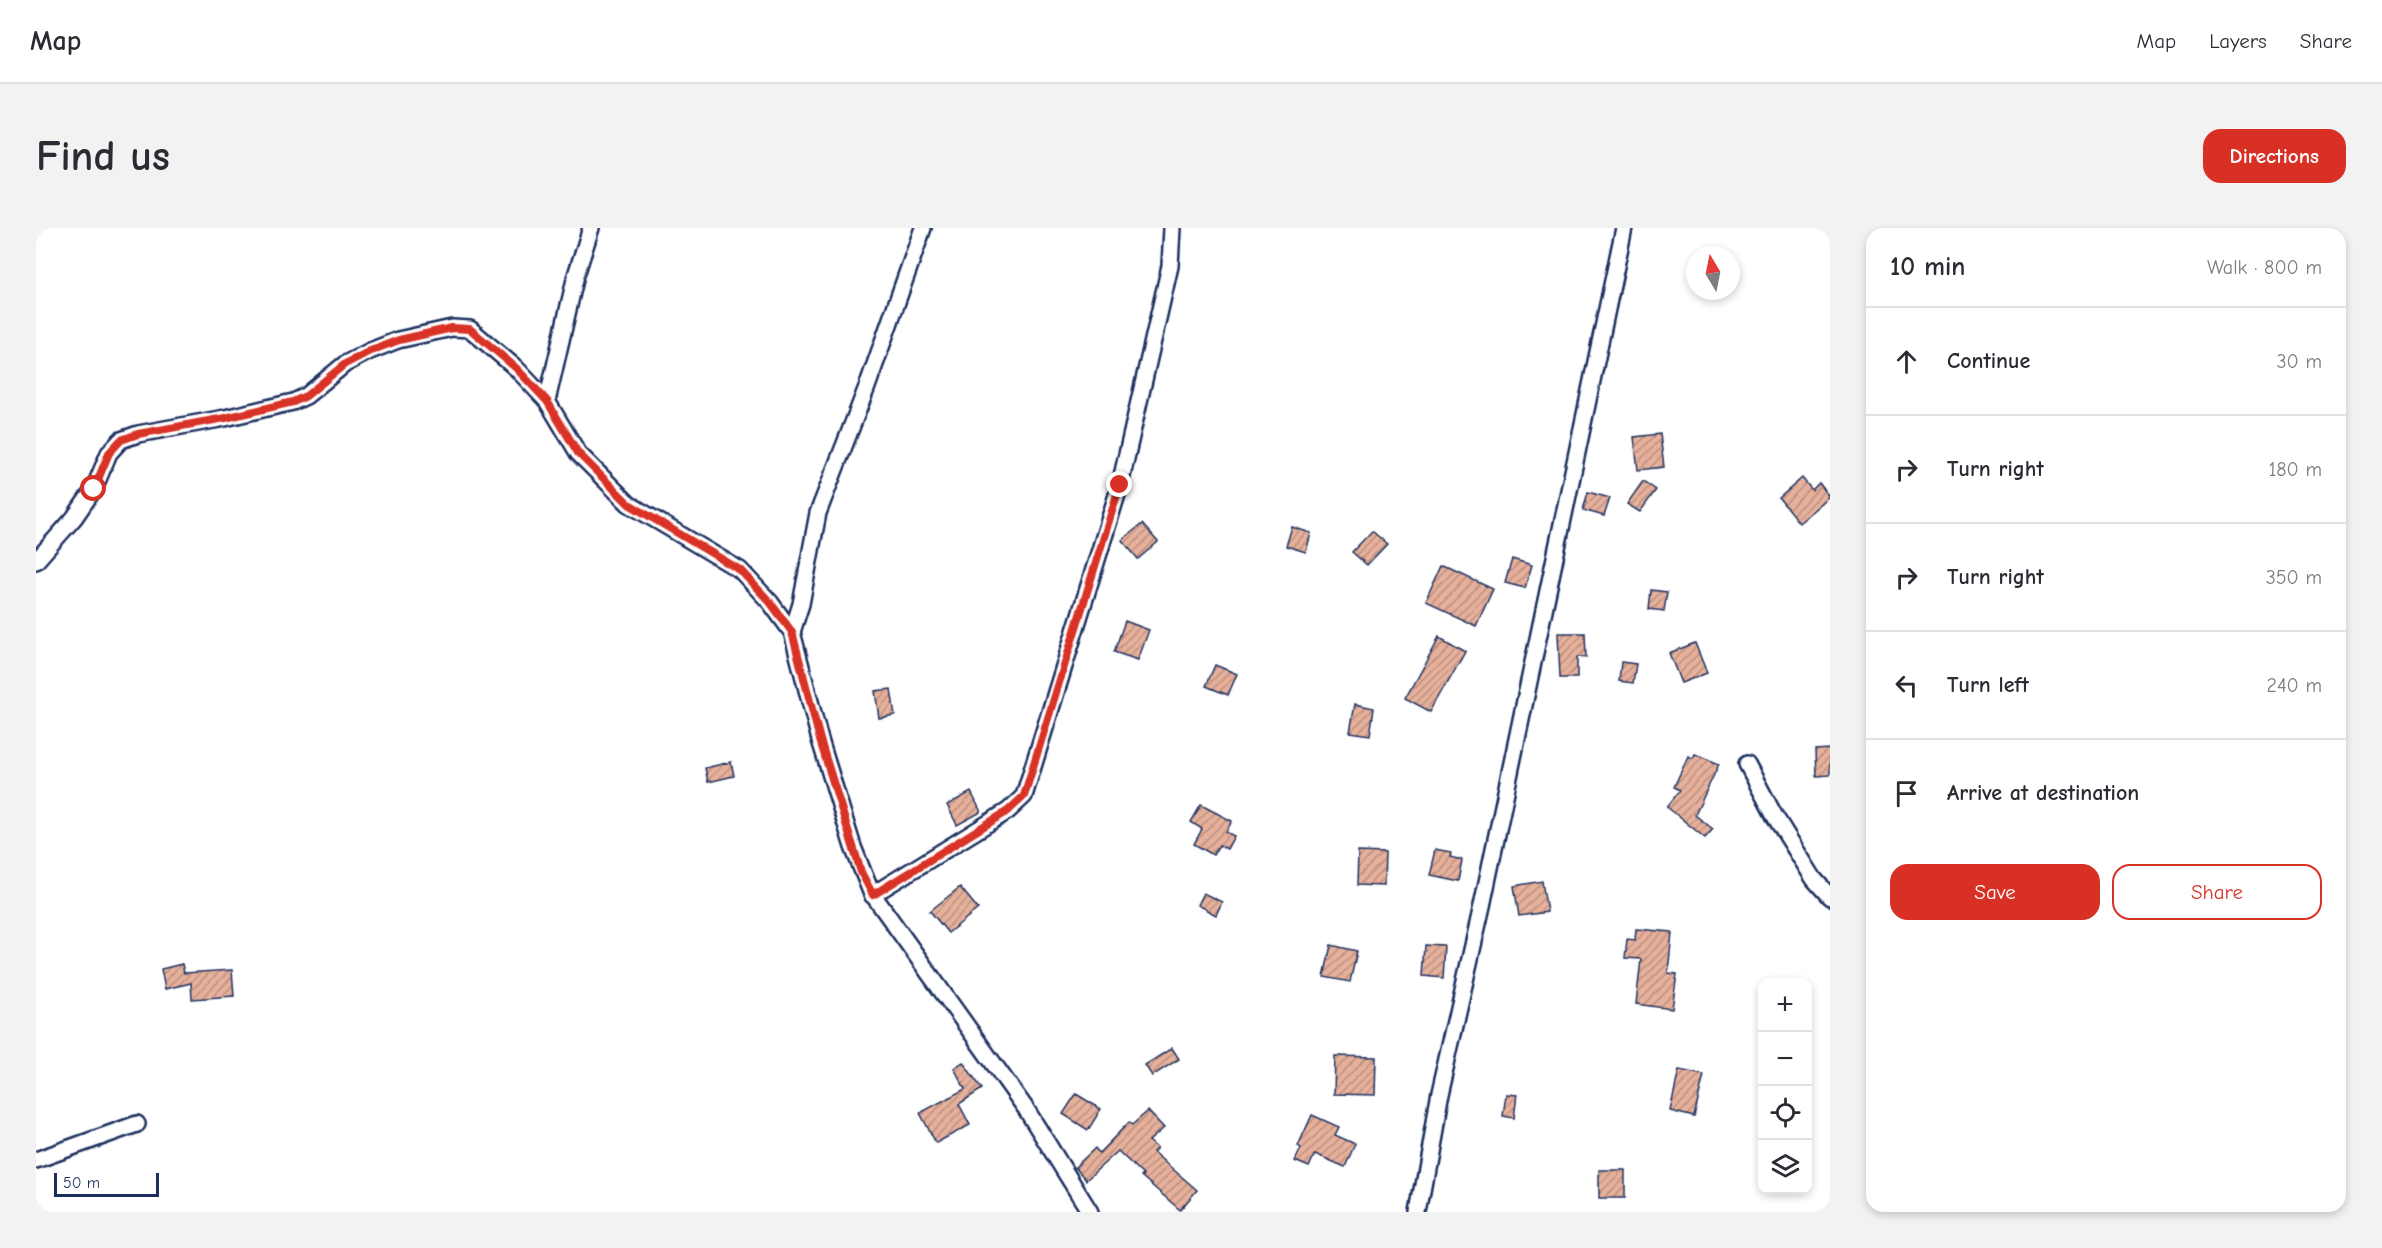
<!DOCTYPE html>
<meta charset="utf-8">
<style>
body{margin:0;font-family:"Comic Neue",sans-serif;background:#f2f2f3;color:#2b2b33}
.controls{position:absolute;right:18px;bottom:18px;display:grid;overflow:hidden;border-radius:12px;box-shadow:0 3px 9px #0003}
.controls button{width:54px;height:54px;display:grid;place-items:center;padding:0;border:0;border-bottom:2px solid #e1e1e2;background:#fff;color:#2b2b33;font:30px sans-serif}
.compass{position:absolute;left:1650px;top:18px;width:54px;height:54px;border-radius:50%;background:#fff;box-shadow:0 3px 9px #0003;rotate:350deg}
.scale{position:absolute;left:18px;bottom:15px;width:105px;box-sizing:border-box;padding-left:6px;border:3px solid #1b2f5e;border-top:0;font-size:16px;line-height:21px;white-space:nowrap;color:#1b2f5e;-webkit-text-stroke:4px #fff;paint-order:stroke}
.stop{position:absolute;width:18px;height:18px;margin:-14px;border:4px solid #d93025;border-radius:50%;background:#fff}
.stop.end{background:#d93025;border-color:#fff;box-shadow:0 2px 6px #0008}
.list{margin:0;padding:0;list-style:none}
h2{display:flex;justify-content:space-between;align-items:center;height:78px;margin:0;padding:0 24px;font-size:26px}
h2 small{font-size:20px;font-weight:400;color:#7c7c81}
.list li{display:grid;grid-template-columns:39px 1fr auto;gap:18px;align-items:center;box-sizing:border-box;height:108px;padding:0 24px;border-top:2px solid #e1e1e2}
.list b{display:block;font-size:22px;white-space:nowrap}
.list em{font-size:20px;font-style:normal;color:#7c7c81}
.actions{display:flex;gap:12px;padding:18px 24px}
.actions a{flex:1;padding:14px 0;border:2px solid #d93025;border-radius:18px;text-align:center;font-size:21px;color:#d93025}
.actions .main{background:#d93025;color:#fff}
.icon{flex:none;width:33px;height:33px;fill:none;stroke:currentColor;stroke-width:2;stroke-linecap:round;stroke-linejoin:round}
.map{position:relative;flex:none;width:1794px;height:984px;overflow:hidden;border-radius:18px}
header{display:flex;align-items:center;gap:36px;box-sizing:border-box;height:84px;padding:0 30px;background:#fff;border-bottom:2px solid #e1e1e2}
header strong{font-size:28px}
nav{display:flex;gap:33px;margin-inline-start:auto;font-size:21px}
.intro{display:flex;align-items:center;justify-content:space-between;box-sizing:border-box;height:144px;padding:0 36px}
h1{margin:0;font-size:42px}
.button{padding:15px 27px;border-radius:18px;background:#d93025;color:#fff;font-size:21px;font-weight:700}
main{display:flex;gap:36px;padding:0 36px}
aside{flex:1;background:#fff;border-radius:18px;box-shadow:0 3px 9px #0003}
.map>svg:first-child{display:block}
</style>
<header>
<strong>Map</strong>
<nav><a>Map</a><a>Layers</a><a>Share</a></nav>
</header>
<div class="intro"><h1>Find us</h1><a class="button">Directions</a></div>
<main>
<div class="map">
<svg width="1794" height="984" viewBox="0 0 1794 984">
<defs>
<pattern id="building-hatch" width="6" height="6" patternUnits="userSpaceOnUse" patternTransform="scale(1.5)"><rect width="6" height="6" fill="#e6b09b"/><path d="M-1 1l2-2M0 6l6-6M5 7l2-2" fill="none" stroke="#ba9082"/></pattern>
</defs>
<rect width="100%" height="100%" fill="#fff"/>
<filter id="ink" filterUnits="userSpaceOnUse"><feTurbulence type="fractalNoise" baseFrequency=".0167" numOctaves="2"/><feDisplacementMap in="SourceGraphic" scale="12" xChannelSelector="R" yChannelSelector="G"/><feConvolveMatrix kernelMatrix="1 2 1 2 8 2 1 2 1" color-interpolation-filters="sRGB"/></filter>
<g filter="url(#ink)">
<g fill="url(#building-hatch)" stroke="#1b2f5e" stroke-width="1.5">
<path d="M 1624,206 L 1628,239 L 1602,242 L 1598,209 Z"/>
<path d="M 1766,250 L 1776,262 L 1783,255 L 1794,269 L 1763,295 L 1743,270 Z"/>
<path d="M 1607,253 L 1620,262 L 1604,284 L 1591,276 Z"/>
<path d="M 1552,264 L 1574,270 L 1568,288 L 1547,282 Z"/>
<path d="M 1106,296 L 1122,314 L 1102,331 L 1086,312 Z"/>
<path d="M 1256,299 L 1275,305 L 1270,324 L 1250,318 Z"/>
<path d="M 1336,303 L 1351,316 L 1331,337 L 1316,324 Z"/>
<path d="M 1476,331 L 1496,337 L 1489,360 L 1469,355 Z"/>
<path d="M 1407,338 L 1457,361 L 1440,398 L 1390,375 Z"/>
<path d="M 1615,362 L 1631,364 L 1628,383 L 1613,381 Z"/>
<path d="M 1089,393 L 1113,402 L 1102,432 L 1078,424 Z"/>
<path d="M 1522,405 L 1549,405 L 1550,429 L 1541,429 L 1541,450 L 1524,450 Z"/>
<path d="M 1403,408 L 1429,423 L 1395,484 L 1369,470 Z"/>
<path d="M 1659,415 L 1671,445 L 1645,455 L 1633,425 Z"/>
<path d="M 1585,434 L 1600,436 L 1597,455 L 1583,453 Z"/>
<path d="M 1179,437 L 1201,446 L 1192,467 L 1170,458 Z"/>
<path d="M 855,461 L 859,487 L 843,490 L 839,463 Z"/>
<path d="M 1319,476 L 1338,480 L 1334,507 L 1314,504 Z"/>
<path d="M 1794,521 L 1794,547 L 1780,548 L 1779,522 Z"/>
<path d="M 1659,526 L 1683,536 L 1659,587 L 1677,601 L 1669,610 L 1631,579 L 1644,562 L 1638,559 L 1652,528 L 1657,530 Z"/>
<path d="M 695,534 L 698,548 L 672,554 L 669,540 Z"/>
<path d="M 935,564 L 945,584 L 921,597 L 911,577 Z"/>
<path d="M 1165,577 L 1196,593 L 1190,604 L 1198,608 L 1191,621 L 1183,617 L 1177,627 L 1158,616 L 1166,601 L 1155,594 Z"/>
<path d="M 1399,622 L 1415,625 L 1414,629 L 1426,632 L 1422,653 L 1393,647 Z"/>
<path d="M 1322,624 L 1349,625 L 1348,658 L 1321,657 Z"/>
<path d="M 1506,653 L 1511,684 L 1483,688 L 1478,658 Z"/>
<path d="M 924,659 L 942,681 L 912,705 L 894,683 Z"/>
<path d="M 1167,665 L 1186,674 L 1180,687 L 1161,677 Z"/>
<path d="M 1600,701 L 1636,704 L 1632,745 L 1641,746 L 1636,781 L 1600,776 L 1605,731 L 1589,730 L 1591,711 L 1599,712 Z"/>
<path d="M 1295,717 L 1321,723 L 1314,754 L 1288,749 Z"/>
<path d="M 1390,718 L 1410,719 L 1408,750 L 1388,748 Z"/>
<path d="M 146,736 L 148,745 L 196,742 L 198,768 L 156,771 L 155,755 L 129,761 L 125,741 Z"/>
<path d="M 1136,820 L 1143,831 L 1116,848 L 1109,837 Z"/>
<path d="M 1299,828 L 1340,829 L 1339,867 L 1298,866 Z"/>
<path d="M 927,834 L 946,861 L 923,876 L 934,897 L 900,915 L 884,885 L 929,861 L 918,840 Z"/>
<path d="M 1643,842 L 1668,847 L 1658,889 L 1634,883 Z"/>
<path d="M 1040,866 L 1065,881 L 1052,902 L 1027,886 Z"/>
<path d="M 1470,866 L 1481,867 L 1478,890 L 1467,888 Z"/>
<path d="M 1112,883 L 1128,900 L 1113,913 L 1121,920 L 1117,924 L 1161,962 L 1144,982 L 1105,948 L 1107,947 L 1082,923 L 1050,952 L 1039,939 L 1059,920 L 1063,925 L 1093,894 L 1096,897 Z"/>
<path d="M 1276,887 L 1303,899 L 1299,907 L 1319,916 L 1309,939 L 1279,926 L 1273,939 L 1259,933 L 1265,920 L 1262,918 Z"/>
<rect x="1563" y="942" width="26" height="28"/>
</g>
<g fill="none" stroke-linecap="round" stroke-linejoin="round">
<g stroke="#1b2f5e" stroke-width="20">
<g id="minor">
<path d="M 511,173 L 540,47 L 555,0"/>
<path d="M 0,333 L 38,290 L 58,261 L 73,225 L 85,212 L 102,206 L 189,190 L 257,174 L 270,168 L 309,136 L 334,123 L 362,112 L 416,100 L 434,101 L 480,140 L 511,173 L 542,225 L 593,276 L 704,342 L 734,374 L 756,404 L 784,512 L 817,619 L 835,664 L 990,881 L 1054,984"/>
<path d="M 756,404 L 765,376 L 782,285 L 831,159 L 887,0"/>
<path d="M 1711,536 L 1738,587 L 1778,651 L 1794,669"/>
<path d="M 836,667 L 972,583 L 988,568 L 1084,257 L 1134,38 L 1136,0"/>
<path d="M 0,932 L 101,896"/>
<path d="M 1382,984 L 1403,867 L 1446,678 L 1588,0"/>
</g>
</g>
<use href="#minor" stroke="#fff" stroke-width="15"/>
</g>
</g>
<g fill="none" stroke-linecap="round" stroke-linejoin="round" filter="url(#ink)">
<path stroke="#d93025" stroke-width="8" d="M 58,261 L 73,225 L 85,212 L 102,206 L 189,190 L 257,174 L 270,168 L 309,136 L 334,123 L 363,112 L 416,100 L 434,101 L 480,140 L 511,173 L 542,225 L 593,276 L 704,342 L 734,374 L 756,404 L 784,512 L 825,644 L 837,667 L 972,583 L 988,568 L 1084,257"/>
</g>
</svg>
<div class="controls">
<button>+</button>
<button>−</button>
<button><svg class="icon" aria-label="locate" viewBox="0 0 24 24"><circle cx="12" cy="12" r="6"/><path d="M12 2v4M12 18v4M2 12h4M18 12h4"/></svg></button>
<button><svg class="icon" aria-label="layers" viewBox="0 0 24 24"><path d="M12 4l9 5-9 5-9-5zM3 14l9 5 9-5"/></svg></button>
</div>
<svg class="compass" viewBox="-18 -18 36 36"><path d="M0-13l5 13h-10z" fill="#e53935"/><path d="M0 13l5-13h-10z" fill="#7c7c81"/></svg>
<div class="scale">50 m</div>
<div class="stop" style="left:58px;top:261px"></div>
<div class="stop end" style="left:1084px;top:257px"></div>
</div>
<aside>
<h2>10 min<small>Walk · 800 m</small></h2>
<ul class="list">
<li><svg class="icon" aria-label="ahead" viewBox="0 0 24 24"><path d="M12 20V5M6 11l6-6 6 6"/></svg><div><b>Continue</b></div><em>30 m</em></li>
<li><svg class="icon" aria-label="right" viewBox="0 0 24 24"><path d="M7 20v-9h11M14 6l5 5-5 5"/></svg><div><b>Turn right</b></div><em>180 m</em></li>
<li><svg class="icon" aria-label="right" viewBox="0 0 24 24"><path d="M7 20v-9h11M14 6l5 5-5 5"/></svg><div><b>Turn right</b></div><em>350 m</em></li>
<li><svg class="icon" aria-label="left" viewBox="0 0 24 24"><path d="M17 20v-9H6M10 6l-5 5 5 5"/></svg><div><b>Turn left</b></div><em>240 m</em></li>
<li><svg class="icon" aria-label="arrive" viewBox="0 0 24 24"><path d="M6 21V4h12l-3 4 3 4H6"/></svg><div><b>Arrive at destination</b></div></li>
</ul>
<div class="actions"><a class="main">Save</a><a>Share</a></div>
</aside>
</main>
